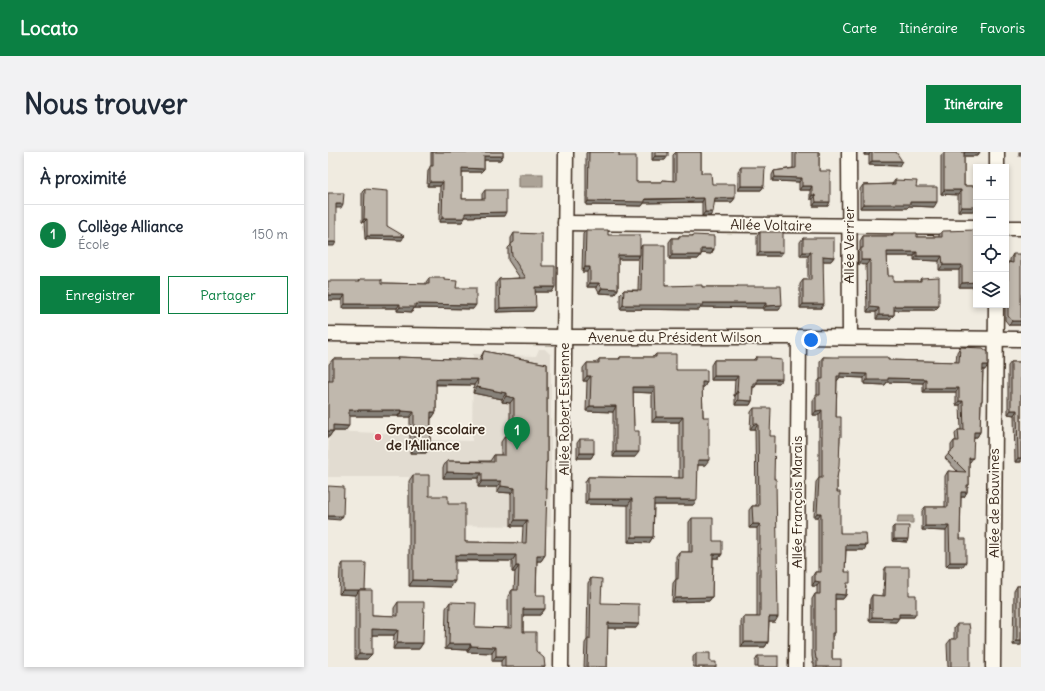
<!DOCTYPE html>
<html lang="fr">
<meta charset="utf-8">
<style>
body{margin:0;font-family:Delius,sans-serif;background:#f2f2f3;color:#1f2937}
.controls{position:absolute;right:12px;top:12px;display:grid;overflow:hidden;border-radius:0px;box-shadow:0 2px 6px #0003}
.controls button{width:36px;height:36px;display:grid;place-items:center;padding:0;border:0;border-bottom:1px solid #e0e1e3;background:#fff;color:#1f2937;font:20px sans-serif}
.you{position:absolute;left:483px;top:188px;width:14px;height:14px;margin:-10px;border:3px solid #fff;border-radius:50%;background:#1a73e8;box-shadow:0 0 0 6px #1a73e833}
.badge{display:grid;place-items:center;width:26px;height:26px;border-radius:50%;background:#0b8043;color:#fff;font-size:13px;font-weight:700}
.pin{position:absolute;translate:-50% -33px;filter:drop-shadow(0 1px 2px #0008)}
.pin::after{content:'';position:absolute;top:21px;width:14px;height:12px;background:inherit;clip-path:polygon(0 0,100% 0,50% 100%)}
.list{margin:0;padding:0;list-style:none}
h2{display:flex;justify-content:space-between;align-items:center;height:52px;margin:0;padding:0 16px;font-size:17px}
h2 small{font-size:13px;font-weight:400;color:#747a83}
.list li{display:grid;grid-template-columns:26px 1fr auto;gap:12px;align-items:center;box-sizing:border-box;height:60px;padding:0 16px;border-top:1px solid #e0e1e3}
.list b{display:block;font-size:15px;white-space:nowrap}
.list p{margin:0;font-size:13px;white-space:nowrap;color:#747a83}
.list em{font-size:13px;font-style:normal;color:#747a83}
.actions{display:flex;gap:8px;padding:12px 16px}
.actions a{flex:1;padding:9px 0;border:1px solid #0b8043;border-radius:0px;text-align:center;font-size:14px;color:#0b8043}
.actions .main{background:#0b8043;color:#fff}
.icon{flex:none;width:22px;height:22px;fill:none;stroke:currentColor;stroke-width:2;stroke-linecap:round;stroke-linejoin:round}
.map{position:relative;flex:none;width:693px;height:515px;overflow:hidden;border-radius:0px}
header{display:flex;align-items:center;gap:24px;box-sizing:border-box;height:56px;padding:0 20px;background:#0b8043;color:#fff}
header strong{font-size:19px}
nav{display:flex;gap:22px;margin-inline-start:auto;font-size:14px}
.intro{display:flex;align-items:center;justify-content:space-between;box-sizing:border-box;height:96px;padding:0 24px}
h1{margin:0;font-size:28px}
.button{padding:10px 18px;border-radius:0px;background:#0b8043;color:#fff;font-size:14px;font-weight:700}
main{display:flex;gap:24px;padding:0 24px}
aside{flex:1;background:#fff;border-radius:0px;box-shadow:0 2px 6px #0003}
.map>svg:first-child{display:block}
</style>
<header>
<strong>Locato</strong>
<nav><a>Carte</a><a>Itinéraire</a><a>Favoris</a></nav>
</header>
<div class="intro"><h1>Nous trouver</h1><a class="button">Itinéraire</a></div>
<main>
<aside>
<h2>À proximité<small></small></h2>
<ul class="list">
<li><span class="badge">1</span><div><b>Collège Alliance</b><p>École</p></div><em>150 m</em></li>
</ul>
<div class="actions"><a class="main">Enregistrer</a><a>Partager</a></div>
</aside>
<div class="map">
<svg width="693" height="515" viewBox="0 0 693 515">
<rect width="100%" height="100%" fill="#f0ebe0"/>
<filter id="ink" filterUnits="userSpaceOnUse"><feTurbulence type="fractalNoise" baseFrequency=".025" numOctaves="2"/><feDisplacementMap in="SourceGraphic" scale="8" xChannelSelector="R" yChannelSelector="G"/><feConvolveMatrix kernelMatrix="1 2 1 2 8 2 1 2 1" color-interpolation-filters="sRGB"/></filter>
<g filter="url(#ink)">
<path fill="#e2dcd1" d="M 211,197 L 217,197 L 223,203 L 223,374 L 81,373 L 81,325 L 0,325 L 1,279 L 99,283 L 99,288 L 144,289 L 145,202 L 208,204 Z"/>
<g fill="#aca397" stroke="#7f7367">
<rect x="191" y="22" width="24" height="13"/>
<path d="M 570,364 L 585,364 L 585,371 L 569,371 Z"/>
</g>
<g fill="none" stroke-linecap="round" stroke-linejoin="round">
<g stroke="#3b2a1e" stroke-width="17">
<g id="minor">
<path d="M 521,0 L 522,185"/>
<path d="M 669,15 L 669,0"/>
<path d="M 237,71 L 648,75"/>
<path d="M 678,76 L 693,76"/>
<path d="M 0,182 L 236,185 L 463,185 L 693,187"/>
<path d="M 233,515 L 238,0"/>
<path d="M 468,515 L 471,185"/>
<path d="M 665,515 L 668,153"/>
</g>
</g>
<use href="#minor" stroke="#fbf7ec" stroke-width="14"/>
</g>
<g fill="#a59e95" stroke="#3b2a1e">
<path d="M 103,0 L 175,0 L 175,4 L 172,8 L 156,8 L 156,17 L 153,20 L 134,20 L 134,47 L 154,47 L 154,42 L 157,38 L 176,64 L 137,65 L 134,70 L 111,70 L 112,34 L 99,34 L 100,18 L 103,14 Z"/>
<path d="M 259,0 L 291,0 L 291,4 L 308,30 L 333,30 L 334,28 L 345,29 L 345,3 L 348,0 L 373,0 L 373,21 L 384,32 L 407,46 L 404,50 L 386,50 L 382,64 L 374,64 L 374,50 L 316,51 L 314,54 L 258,53 L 258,1 Z"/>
<path d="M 324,0 L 340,0 L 337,8 L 324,8 Z"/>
<path d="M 465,0 L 491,0 L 491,19 L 500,54 L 485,54 L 485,47 L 482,47 L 482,38 L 471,38 L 471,30 L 444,29 L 444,23 L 446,19 L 465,16 Z"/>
<path d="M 536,0 L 568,0 L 571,14 L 541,13 L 541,3 L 536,3 Z"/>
<path d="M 616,0 L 652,0 L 649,4 L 636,4 L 636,34 L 648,34 L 648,59 L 630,59 L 630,43 L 613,42 L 613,3 Z"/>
<rect x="691" y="0" width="2" height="4"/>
<path d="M 413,15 L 436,34 L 433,38 L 410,38 L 410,19 Z"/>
<path d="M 567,28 L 588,35 L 606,55 L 581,54 L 579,56 L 532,56 L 532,37 L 535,33 L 564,32 Z"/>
<path d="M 37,37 L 59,74 L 74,88 L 37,87 L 36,70 L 34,70 L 34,40 Z"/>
<path d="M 258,78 L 280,83 L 312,96 L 314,93 L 337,134 L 374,135 L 408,135 L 409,134 L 454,153 L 451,158 L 435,158 L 435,156 L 373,155 L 371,158 L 292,157 L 292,142 L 296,138 L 310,138 L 311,104 L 309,107 L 290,107 L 290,137 L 287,142 L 271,141 L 268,135 L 259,135 L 259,120 L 254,120 L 255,82 Z"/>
<path d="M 614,79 L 648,135 L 631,135 L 631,118 L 611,118 L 611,109 L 586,108 L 586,104 L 559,104 L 560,124 L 565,129 L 591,129 L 593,126 L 611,154 L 607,158 L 566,158 L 566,163 L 562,167 L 548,167 L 548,160 L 539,160 L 538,113 L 530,112 L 530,100 L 532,98 L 532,89 L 535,84 L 563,84 L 565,81 L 589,85 L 611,85 L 611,83 Z"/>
<path d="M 432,80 L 452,104 L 429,104 L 429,84 Z"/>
<path d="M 186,81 L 214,114 L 224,140 L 207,140 L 205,159 L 168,160 L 168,131 L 171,127 L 192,126 L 180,108 L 180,96 L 183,93 L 183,86 Z"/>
<path d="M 365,83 L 386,97 L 383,102 L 373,101 L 373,103 L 370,107 L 341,107 L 341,90 L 344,86 L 350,86 L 351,84 L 364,84 Z"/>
<path d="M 475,86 L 506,105 L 503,109 L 495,109 L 493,156 L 472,156 L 472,132 L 475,128 L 480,128 L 480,104 L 472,104 L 472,90 Z"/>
<path d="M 685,102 L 693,173 L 681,173 L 677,168 L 677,153 L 678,153 L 678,113 L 680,110 L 682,110 L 682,107 Z"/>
<path d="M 101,126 L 116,128 L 128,136 L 145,157 L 86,156 L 84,160 L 69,159 L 69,156 L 14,156 L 14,148 L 0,148 L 31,129 L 32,127 L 54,131 L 98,132 L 98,130 Z"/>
<path d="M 632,195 L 657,218 L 655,218 L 654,249 L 653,251 L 652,280 L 649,285 L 646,285 L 642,310 L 641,310 L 641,333 L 639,336 L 639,340 L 636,345 L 633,345 L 632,387 L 635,414 L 618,414 L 618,379 L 594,378 L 594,359 L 597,355 L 617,355 L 617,324 L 620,319 L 630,320 L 617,306 L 623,299 L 623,293 L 626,289 L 628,289 L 627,282 L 630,278 L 633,278 L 632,253 L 628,253 L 628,240 L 595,240 L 595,231 L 559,230 L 557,233 L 536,232 L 536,226 L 512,225 L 509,229 L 508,265 L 512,287 L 509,326 L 509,340 L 512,381 L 536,398 L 518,398 L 517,420 L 519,435 L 518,443 L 515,447 L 507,447 L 507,481 L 504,485 L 504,507 L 513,515 L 486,515 L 486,511 L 485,511 L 484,504 L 484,447 L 487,442 L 489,442 L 489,434 L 484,434 L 484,425 L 487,420 L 490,420 L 490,365 L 486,365 L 488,330 L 491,326 L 491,263 L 485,263 L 485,248 L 489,243 L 489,231 L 492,227 L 492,209 L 495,205 L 560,208 L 628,210 L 629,200 Z"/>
<path d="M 156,199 L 219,212 L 219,310 L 217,312 L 217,403 L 213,409 L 209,409 L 208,443 L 217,457 L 212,463 L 195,463 L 195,480 L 208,499 L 217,515 L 173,515 L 173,509 L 164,509 L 164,501 L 139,500 L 139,498 L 117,497 L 118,456 L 122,450 L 147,475 L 180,476 L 180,444 L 184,438 L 186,438 L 187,420 L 184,420 L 184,409 L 127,409 L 123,435 L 81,434 L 81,329 L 85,323 L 101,344 L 120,352 L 137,390 L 194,391 L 195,374 L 183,374 L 183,341 L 169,340 L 169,335 L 150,335 L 150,326 L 115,326 L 115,315 L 119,309 L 162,309 L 166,303 L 173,303 L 173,290 L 177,284 L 180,284 L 180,275 L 182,273 L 182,251 L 174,250 L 174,247 L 145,241 L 146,233 L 108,233 L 108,260 L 104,266 L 103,266 L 102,295 L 98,301 L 82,301 L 82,265 L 70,265 L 70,264 L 21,264 L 17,279 L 5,279 L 1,285 L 0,285 L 0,229 L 1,229 L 1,212 L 5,207 L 68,207 L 70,205 L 151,208 Z"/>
<path d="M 328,202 L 348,218 L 379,230 L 376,235 L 374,235 L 377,313 L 370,313 L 365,353 L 326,353 L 325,385 L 321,391 L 300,390 L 300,353 L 257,352 L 257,330 L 260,325 L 351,326 L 351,270 L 324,270 L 324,241 L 305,240 L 306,279 L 307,305 L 285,305 L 285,260 L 258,259 L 259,229 L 255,229 L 255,216 L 259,211 L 268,211 L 271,207 L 291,207 L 292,205 L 325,205 Z"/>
<path d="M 428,205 L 443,207 L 451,231 L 429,231 L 427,235 L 425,235 L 424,249 L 422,253 L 407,253 L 407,244 L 406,244 L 407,228 L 383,228 L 383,213 L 386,208 L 425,208 Z"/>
<path d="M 683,210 L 693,210 L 693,310 L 687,310 L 686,263 L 680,262 L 680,214 Z"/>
<path d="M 426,256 L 442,284 L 446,327 L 447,470 L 441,470 L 440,490 L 437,495 L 413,495 L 413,469 L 416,465 L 429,465 L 429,376 L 421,376 L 421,358 L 424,354 L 428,354 L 427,277 L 422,277 L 423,260 Z"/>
<path d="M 252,287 L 266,301 L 263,306 L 249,306 L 249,291 Z"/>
<path d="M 364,366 L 385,389 L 394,402 L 391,406 L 385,406 L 384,445 L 381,449 L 344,450 L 345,431 L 348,427 L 348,404 L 351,400 L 361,400 L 361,370 Z"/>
<path d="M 566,374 L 579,390 L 564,389 L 564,376 Z"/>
<path d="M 15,411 L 37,438 L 44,463 L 66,464 L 66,456 L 70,450 L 95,491 L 91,497 L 65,497 L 66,483 L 44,483 L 39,507 L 27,507 L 27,443 L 28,443 L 11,442 L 12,416 Z"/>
<path d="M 558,415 L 581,443 L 586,465 L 571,465 L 568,470 L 541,469 L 542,447 L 544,443 L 555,444 L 556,418 Z"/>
<path d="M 263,426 L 273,451 L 308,476 L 279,476 L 279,515 L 256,515 L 257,491 L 259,488 L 260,431 Z"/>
<path d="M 689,434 L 693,434 L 693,493 L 685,493 L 686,439 Z"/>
<path d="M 629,472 L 642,515 L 620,515 L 619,492 L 623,487 L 626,487 L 626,476 Z"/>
<path d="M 368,501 L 382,510 L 388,515 L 365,515 L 365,505 Z"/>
<path d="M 430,504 L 450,515 L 427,515 L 427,509 Z"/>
</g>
<g fill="#868179" stroke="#3b2a1e">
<path d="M 538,0 L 543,0 L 541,3 L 536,3 Z"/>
<path d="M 637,0 L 652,0 L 649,4 L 635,4 Z"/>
<path d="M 156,4 L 175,4 L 172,8 L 153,8 Z"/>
<path d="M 327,4 L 340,4 L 337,8 L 324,8 Z"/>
<path d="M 544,9 L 574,9 L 571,14 L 541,13 Z"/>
<path d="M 134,16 L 156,17 L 153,20 L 131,20 Z"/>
<path d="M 447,25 L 474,26 L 471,30 L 444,29 Z"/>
<path d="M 102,30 L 115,30 L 112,34 L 99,34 Z"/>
<path d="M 413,34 L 436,34 L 433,38 L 410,38 Z"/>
<path d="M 474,34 L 484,34 L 482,38 L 471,38 Z"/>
<path d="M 616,38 L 633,38 L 630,43 L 613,42 Z"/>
<path d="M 484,43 L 487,43 L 485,47 L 482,47 Z"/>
<path d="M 376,46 L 374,50 L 316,51 L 314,54 L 258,53 L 260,49 Z"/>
<path d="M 387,46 L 407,46 L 404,50 L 384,50 Z"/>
<path d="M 488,50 L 502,50 L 500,54 L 485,54 Z"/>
<path d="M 582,50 L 609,50 L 606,55 L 581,54 L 579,56 L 532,56 L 535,52 Z"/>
<path d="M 8,52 L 15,52 L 13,56 L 5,56 Z"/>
<path d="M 633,55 L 648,55 L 648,59 L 630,59 Z"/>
<path d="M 178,60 L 176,64 L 134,65 L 137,61 Z"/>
<path d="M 377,60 L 385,60 L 382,64 L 374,64 Z"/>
<path d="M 114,66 L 137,66 L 134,70 L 111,70 Z"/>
<path d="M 36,67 L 39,67 L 36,70 L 34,70 Z"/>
<path d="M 39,84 L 76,84 L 74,88 L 37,87 Z"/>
<path d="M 0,90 L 8,90 L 6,94 L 0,94 Z"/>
<path d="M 373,97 L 386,97 L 383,102 L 370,101 Z"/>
<path d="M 432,100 L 455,100 L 452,104 L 429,104 Z"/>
<path d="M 475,100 L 483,100 L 480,104 L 472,104 Z"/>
<path d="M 559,100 L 589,100 L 586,104 L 556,104 Z"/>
<path d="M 290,103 L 312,103 L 309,107 L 287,107 Z"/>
<path d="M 344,103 L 373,103 L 370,107 L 341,107 Z"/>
<path d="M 495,104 L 506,105 L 503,109 L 492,109 Z"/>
<path d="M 589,104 L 614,104 L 611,109 L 586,108 Z"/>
<path d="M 533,108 L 542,108 L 538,113 L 530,112 Z"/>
<path d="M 615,113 L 634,113 L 631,118 L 611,118 Z"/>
<path d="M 257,115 L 262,115 L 259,120 L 254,120 Z"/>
<path d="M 648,130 L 648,135 L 631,135 L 634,131 Z"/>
<path d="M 262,131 L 271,131 L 268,135 L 259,135 Z"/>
<path d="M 207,135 L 227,135 L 224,140 L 204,140 Z"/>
<path d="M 274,136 L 290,137 L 287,142 L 271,141 Z"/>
<path d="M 0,143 L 17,143 L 14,148 L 0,148 Z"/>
<path d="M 375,151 L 438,151 L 435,156 L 373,155 L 371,158 L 292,157 L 295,153 Z"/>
<path d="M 17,152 L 72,152 L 69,156 L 14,156 Z"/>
<path d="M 87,152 L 148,153 L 145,157 L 86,156 L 84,160 L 69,159 L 72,155 Z"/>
<path d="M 475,152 L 496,152 L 493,156 L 472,156 Z"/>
<path d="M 454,153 L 451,158 L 435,158 L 438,154 Z"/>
<path d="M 566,154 L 611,154 L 607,158 L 562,158 Z"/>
<path d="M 208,155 L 205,159 L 168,160 L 172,156 Z"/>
<path d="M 542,155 L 551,156 L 548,160 L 539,160 Z"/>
<path d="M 551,163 L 566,163 L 562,167 L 548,167 Z"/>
<path d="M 684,169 L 693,169 L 693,173 L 681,173 Z"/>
<path d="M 655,213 L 660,213 L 657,218 L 652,217 Z"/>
<path d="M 512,221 L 539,222 L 536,226 L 512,225 L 509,229 L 506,229 L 509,224 Z"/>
<path d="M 259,224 L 263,224 L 259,229 L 255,229 Z"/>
<path d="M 386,224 L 410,224 L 407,228 L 383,228 Z"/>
<path d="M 560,226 L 598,227 L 595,231 L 559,230 L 557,233 L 536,232 L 539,228 Z"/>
<path d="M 108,227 L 150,227 L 146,233 L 104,232 Z"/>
<path d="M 429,227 L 454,227 L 451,231 L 429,231 L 427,235 L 422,235 L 425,231 Z"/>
<path d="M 374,230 L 379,230 L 376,235 L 370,236 Z"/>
<path d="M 149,235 L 178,241 L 174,247 L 145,241 Z"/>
<path d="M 305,235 L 327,235 L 324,241 L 302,240 Z"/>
<path d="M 598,236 L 631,236 L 628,240 L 595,240 Z"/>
<path d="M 409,239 L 410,240 L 407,244 L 406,244 Z"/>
<path d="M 178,244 L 186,246 L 182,251 L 174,250 Z"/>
<path d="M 410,248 L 424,249 L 422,253 L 407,253 Z"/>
<path d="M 631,249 L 635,249 L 632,253 L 628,253 Z"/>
<path d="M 262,254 L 288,254 L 285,260 L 258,259 Z"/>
<path d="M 21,258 L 74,258 L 70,264 L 17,264 Z"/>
<path d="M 494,258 L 491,263 L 485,263 L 488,259 Z"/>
<path d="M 683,258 L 689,258 L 686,263 L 680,262 Z"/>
<path d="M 74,259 L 86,260 L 82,265 L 70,265 Z"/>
<path d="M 103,260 L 108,260 L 104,266 L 99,265 Z"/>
<path d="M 328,265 L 355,265 L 351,270 L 324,270 Z"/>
<path d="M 426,272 L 430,272 L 427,277 L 422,277 Z"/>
<path d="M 5,273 L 21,274 L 17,279 L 1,279 Z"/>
<path d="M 0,279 L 5,279 L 1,285 L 0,285 Z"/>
<path d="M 646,280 L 652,280 L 649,285 L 643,285 Z"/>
<path d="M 86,295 L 102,295 L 98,301 L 82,301 Z"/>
<path d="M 288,300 L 311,300 L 307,305 L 285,305 Z"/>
<path d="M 252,301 L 266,301 L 263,306 L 249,306 Z"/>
<path d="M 641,306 L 645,306 L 642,310 L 638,310 Z"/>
<path d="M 690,306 L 693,306 L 693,310 L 687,310 Z"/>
<path d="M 370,308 L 381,308 L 377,313 L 366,313 Z"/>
<path d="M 119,320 L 154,321 L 150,326 L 115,326 Z"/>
<path d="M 154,329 L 173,329 L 169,335 L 150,335 Z"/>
<path d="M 173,334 L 187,336 L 183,341 L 169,340 Z"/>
<path d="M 633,340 L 639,340 L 636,345 L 630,345 Z"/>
<path d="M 260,347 L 304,347 L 300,353 L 257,352 Z"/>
<path d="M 326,348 L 369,348 L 365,353 L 323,353 Z"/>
<path d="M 489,361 L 493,361 L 490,365 L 486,365 Z"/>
<path d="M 0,364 L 15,364 L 12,368 L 0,367 Z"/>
<path d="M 187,368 L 199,368 L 195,374 L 183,374 Z"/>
<path d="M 425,372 L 432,372 L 429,376 L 421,376 Z"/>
<path d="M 597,374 L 621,374 L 618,379 L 594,378 Z"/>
<path d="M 304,385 L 325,385 L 321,391 L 300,390 Z"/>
<path d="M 566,387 L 580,387 L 579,390 L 564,389 Z"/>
<path d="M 518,393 L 539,393 L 536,398 L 515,398 Z"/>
<path d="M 385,402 L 394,402 L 391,406 L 383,406 Z"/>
<path d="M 127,403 L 188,403 L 184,409 L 123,408 Z"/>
<path d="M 209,403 L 217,403 L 213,409 L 205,409 Z"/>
<path d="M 622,410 L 638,410 L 635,414 L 618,414 Z"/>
<path d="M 188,414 L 191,414 L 187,420 L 184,420 Z"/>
<path d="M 85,428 L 127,429 L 123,435 L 81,434 Z"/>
<path d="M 487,429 L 492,430 L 489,434 L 484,434 Z"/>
<path d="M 15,438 L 31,438 L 28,443 L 11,442 Z"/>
<path d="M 507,442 L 518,443 L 515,447 L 504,447 Z"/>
<path d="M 384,445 L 381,449 L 344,450 L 347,446 Z"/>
<path d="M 195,457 L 217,457 L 212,463 L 191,463 Z"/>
<path d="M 571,462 L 588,462 L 586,465 L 569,465 Z"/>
<path d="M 441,465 L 450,465 L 447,470 L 438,470 Z"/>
<path d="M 544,465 L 571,466 L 568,470 L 541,469 Z"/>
<path d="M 280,471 L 311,472 L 308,476 L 277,476 Z"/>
<path d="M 44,477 L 70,478 L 66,483 L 40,483 Z"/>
<path d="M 689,489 L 693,489 L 693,493 L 685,493 Z"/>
<path d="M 416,490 L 440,490 L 437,495 L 413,495 Z"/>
<path d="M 69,491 L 95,491 L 91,497 L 65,497 Z"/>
<path d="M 121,492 L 143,492 L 139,498 L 117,497 Z"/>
<path d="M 143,494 L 168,495 L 164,501 L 139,500 Z"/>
<path d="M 31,502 L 44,502 L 39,507 L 27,507 Z"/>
<path d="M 168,504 L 177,504 L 173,509 L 164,509 Z"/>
</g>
<g fill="#c0b8ad" stroke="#3b2a1e">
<path d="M 105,0 L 175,0 L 175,4 L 156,4 L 156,17 L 134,16 L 134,47 L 157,47 L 157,38 L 178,38 L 178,60 L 137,61 L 137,66 L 114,66 L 115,30 L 102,30 L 102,14 L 105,14 Z"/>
<path d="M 261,0 L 291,0 L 291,4 L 308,4 L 308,30 L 334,30 L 334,28 L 348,29 L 348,0 L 373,0 L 373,21 L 383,21 L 384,32 L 407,32 L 407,46 L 387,46 L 385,60 L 377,60 L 376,46 L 317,47 L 317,50 L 260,49 Z"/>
<rect x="327" y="0" width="13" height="4"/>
<path d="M 468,0 L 491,0 L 491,19 L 502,19 L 502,50 L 488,50 L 487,43 L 484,43 L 484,34 L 474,34 L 474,26 L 447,25 L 446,19 L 468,16 Z"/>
<path d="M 544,0 L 568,0 L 574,9 L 544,9 Z"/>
<path d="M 616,0 L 636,0 L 636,34 L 648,34 L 648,55 L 633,55 L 633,38 L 616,38 Z"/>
<path d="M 413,15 L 437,15 L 436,34 L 413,34 Z"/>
<path d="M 567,28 L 589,29 L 588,35 L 609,35 L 609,50 L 582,50 L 582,52 L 535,52 L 535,33 L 567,32 Z"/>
<path d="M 37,37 L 59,39 L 59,74 L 76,84 L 39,84 L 39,67 L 36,67 Z"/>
<path d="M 0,41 L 16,41 L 15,52 L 8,52 L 8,90 L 0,90 Z"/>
<path d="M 258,78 L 280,78 L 280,83 L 312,83 L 312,103 L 290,103 L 290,137 L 274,136 L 271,131 L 262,131 L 262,115 L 257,115 Z"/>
<path d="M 648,78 L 648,130 L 634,131 L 634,113 L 615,113 L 614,104 L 589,104 L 589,100 L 559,100 L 560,124 L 565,124 L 565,129 L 593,129 L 593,126 L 611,125 L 611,154 L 566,154 L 566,163 L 551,163 L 551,156 L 542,155 L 542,108 L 533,108 L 533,96 L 535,96 L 535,84 L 565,84 L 565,81 L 589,81 L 589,85 L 614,85 L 614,79 Z"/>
<rect x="432" y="80" width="23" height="20"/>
<path d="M 186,81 L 214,82 L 214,114 L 227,114 L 227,135 L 207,135 L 208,155 L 172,156 L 171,127 L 198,126 L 184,104 L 183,92 L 186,90 Z"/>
<path d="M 365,83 L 386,84 L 386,97 L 373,97 L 373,103 L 344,103 L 344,86 L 351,86 L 351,84 L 365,84 Z"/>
<path d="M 475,86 L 506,86 L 506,105 L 495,104 L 496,152 L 475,152 L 475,128 L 483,128 L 483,100 L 475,100 Z"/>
<path d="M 314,93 L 337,93 L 337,134 L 374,133 L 374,135 L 409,135 L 409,134 L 453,134 L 454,153 L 438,154 L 438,151 L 375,151 L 375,153 L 295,153 L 296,138 L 313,139 Z"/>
<path d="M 685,102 L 693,102 L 693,169 L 684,169 L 680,164 L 680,110 L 685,111 Z"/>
<path d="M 101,126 L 116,126 L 116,128 L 129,129 L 128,136 L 148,136 L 148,153 L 87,152 L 87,155 L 72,155 L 72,152 L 17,152 L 17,143 L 0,143 L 0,129 L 32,129 L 32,127 L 54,127 L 54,131 L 101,132 Z"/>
<path d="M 632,195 L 655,196 L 660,200 L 660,213 L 655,213 L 654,249 L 653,249 L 652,280 L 646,280 L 645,306 L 641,306 L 641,333 L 639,333 L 639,340 L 633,340 L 632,387 L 638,387 L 638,410 L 622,410 L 621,374 L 597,374 L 597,355 L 620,355 L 620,319 L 638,320 L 620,302 L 626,297 L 626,289 L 631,289 L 630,278 L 636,278 L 635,249 L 631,249 L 631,236 L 598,236 L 598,227 L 560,226 L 560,228 L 539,228 L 539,222 L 512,221 L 512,224 L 509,224 L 508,265 L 513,265 L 513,285 L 512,285 L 511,314 L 509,326 L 509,340 L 512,340 L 512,381 L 538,381 L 539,393 L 518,393 L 517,420 L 522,420 L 522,431 L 519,431 L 518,443 L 507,442 L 507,481 L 504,481 L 504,507 L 513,507 L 513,515 L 489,515 L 489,507 L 488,507 L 487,500 L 487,442 L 492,442 L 492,430 L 487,429 L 487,420 L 493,420 L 493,361 L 489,361 L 491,326 L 494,326 L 494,258 L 488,259 L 488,243 L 492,243 L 492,227 L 495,227 L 495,205 L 560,205 L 560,208 L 631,210 Z"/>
<path d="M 156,199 L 219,212 L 219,310 L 218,310 L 217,337 L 219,337 L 217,403 L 209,403 L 208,443 L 217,443 L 217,457 L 195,457 L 195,480 L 208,480 L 208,499 L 216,506 L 217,515 L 177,515 L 177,504 L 168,504 L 168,495 L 143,494 L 143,492 L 121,492 L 122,450 L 148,451 L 147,475 L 184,476 L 184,438 L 190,438 L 191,414 L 188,414 L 188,403 L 127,403 L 127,429 L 85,428 L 85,323 L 101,323 L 101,344 L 120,344 L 120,352 L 137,352 L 137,390 L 198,391 L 199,368 L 187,368 L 187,336 L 173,334 L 173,329 L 154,329 L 154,321 L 119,320 L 119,309 L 166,310 L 166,303 L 177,303 L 177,284 L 184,284 L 184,270 L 186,269 L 186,246 L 178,244 L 178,241 L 149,235 L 150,227 L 108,227 L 108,260 L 103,260 L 102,295 L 86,295 L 86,260 L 74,259 L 74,258 L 21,258 L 21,274 L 5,273 L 5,279 L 0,279 L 0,229 L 5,229 L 5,207 L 70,207 L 70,205 L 153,208 Z"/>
<path d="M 328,202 L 348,202 L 348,218 L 379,218 L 379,230 L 374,230 L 375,265 L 381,265 L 381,308 L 370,308 L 369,348 L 326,348 L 325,385 L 304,385 L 304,347 L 260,347 L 260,325 L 355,326 L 355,265 L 328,265 L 327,235 L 305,235 L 306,279 L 311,279 L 311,300 L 288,300 L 288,254 L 262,254 L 263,224 L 259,224 L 259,211 L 271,211 L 271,207 L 292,207 L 292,205 L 328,205 Z"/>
<path d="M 428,205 L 443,205 L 443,207 L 454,208 L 454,227 L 429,227 L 429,231 L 425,231 L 424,249 L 410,248 L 410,240 L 409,239 L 410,224 L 386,224 L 386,208 L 428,208 Z"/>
<path d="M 683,210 L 693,210 L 693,306 L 690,306 L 689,258 L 683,258 Z"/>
<path d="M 426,256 L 443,256 L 442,284 L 447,284 L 446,327 L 448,327 L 450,465 L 441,465 L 440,490 L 416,490 L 416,465 L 432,465 L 432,372 L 425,372 L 424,354 L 431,354 L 430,272 L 426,272 Z"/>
<rect x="252" y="287" width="14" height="14"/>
<path d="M 0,334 L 16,335 L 15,364 L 0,364 Z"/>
<path d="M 364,366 L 385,366 L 385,389 L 394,389 L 394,402 L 385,402 L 384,445 L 347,446 L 348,427 L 350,427 L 351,400 L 364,400 Z"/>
<path d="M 566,374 L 581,374 L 580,387 L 566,387 Z"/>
<path d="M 15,411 L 38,411 L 37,438 L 15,438 Z"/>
<path d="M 558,415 L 581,415 L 581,443 L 588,443 L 588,462 L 571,462 L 571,466 L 544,465 L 544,443 L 557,444 Z"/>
<path d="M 263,426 L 274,427 L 273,451 L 311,452 L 311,472 L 280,471 L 279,515 L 259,515 L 260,487 L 262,487 Z"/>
<rect x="689" y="434" width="4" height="55"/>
<path d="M 31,438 L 44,438 L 44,463 L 70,464 L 70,450 L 96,450 L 95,491 L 69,491 L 70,478 L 44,477 L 44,502 L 31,502 Z"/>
<path d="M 629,472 L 641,472 L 642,478 L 642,515 L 623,515 L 623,487 L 629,487 Z"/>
<path d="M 368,501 L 382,501 L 382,510 L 388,510 L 388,515 L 368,515 Z"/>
<rect x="430" y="504" width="20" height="11"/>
</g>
</g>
<circle fill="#d1495b" stroke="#fbf7ec" stroke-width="1.5" cx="50" cy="285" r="4"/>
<g text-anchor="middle" stroke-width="3.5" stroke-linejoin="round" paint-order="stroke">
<g font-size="14" fill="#3b2a1e" stroke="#fbf7ec">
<text transform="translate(443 73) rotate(1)" y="5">Allée Voltaire</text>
<text transform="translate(521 93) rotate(-90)" y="5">Allée Verrier</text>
<text x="347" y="190">Avenue du Président Wilson</text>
<text transform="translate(236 257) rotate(-90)" y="5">Allée Robert Estienne</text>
<text transform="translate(469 350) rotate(-90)" y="5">Allée François Marais</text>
<text transform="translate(666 351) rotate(-90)" y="5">Allée de Bouvines</text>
</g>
<g font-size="14" font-weight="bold" fill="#3b2a1e" stroke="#fbf7ec" text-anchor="start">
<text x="58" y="282">Groupe scolaire<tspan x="58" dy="16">de l’Alliance</tspan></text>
</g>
</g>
</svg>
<div class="controls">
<button>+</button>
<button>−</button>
<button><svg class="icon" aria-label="locate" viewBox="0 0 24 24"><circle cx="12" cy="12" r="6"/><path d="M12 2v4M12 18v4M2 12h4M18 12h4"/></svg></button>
<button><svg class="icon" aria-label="layers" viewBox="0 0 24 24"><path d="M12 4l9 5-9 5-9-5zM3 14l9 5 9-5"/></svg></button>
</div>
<div class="you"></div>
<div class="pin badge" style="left:189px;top:298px">1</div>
</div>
</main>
